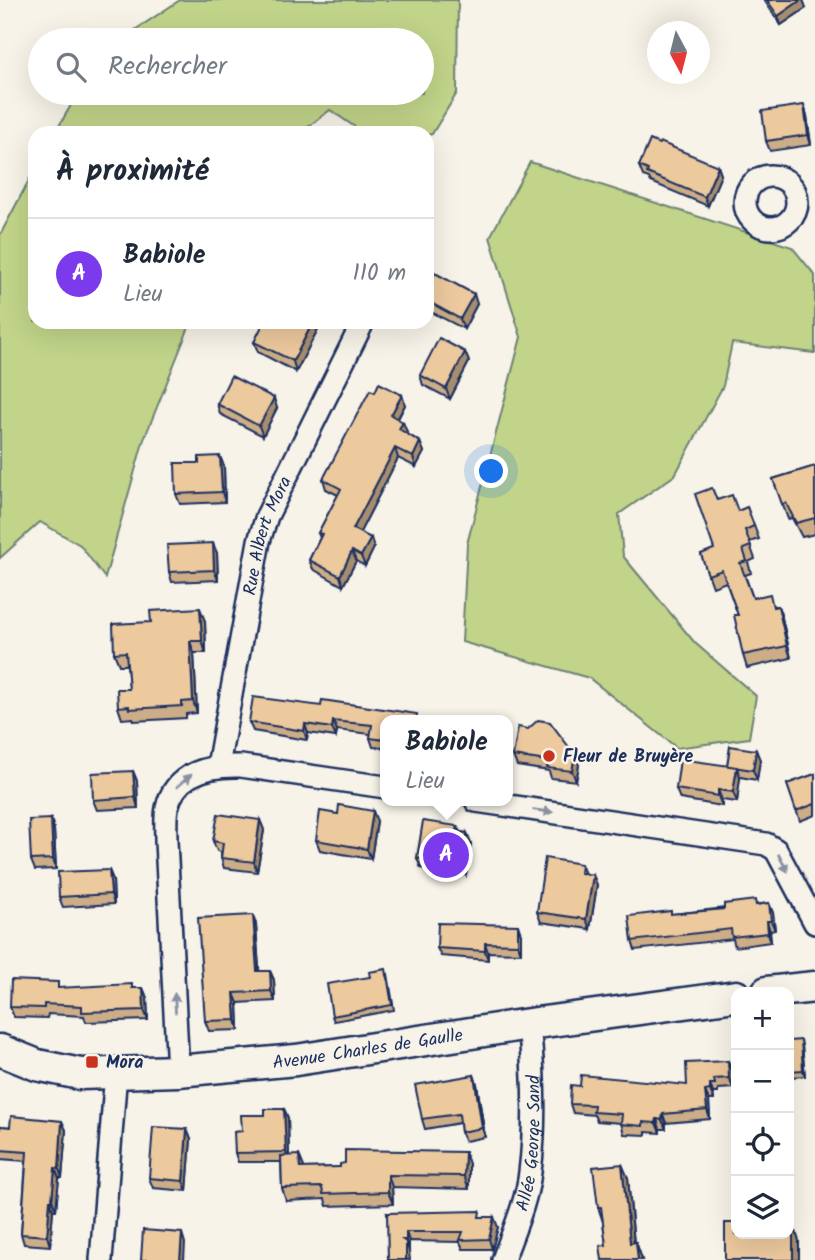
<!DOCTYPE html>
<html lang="fr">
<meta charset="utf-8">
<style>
body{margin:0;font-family:Kalam,sans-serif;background:#f6f6f7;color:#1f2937}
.controls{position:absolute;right:21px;bottom:21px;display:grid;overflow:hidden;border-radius:14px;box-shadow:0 7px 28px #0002}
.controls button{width:63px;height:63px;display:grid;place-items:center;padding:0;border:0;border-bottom:2px solid #e0e1e3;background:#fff;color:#1f2937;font:35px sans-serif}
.compass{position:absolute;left:647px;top:21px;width:63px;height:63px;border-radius:50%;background:#fff;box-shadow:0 7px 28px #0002;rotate:173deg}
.you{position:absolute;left:492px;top:472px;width:24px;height:24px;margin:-18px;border:5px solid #fff;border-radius:50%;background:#1a73e8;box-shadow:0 0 0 10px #1a73e833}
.badge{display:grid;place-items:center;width:46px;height:46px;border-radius:50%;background:#7c3aed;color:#fff;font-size:23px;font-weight:700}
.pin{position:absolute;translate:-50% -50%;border:4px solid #fff;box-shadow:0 2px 7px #0006}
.popup{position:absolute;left:380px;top:715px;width:133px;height:91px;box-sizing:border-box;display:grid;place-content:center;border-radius:14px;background:#fff;filter:drop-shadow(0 2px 5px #0005);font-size:23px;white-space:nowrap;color:#747a83}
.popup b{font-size:26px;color:#1f2937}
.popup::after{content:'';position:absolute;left:50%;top:100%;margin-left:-14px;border:14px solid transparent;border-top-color:#fff}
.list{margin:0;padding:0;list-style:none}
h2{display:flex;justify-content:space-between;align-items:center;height:91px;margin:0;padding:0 28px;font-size:30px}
h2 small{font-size:23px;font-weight:400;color:#747a83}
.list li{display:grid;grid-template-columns:46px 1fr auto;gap:21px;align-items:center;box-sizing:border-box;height:112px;padding:0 28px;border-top:2px solid #e0e1e3}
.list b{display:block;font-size:26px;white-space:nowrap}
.list p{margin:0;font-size:23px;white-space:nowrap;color:#747a83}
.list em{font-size:23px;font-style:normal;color:#747a83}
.icon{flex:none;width:38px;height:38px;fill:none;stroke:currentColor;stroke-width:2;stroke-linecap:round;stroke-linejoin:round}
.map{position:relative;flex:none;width:815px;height:1260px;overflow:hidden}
.search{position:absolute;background:#fff;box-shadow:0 7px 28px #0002;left:28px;top:28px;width:406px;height:77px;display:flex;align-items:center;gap:18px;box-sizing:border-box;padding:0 24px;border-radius:38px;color:#747a83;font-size:26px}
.panel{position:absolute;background:#fff;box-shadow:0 7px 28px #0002;left:28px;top:126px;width:406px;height:203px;border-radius:21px}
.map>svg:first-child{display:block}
</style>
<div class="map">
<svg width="815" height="1260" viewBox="0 0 815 1260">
<rect width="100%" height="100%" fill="#f7f3e8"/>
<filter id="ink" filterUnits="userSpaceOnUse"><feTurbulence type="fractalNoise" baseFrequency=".0143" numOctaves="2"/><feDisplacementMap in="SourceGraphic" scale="14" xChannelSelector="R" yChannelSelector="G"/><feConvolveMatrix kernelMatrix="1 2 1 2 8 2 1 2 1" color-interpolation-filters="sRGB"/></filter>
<g filter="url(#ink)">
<g fill="#c1d489" stroke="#6e8274" stroke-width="2">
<path d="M 180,0 L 458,0 L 457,93 L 432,134 L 427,135 L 364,133 L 330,110 L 300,133 L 55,133 L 78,93 L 422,93 L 422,40 L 120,40 Z"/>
<path d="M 530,162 L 792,247 L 815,275 L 815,353 L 732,343 L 723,386 L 675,475 L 619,514 L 623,556 L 695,643 L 756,696 L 749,738 L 677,748 L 589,678 L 462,642 L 467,544 L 521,337 L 490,237 Z"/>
<path d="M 35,169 L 35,322 L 191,322 L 143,442 L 105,578 L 80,545 L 40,522 L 0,558 L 0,235 Z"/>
</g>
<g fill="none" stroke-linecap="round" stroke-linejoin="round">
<g stroke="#1b2f5e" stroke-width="26">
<g id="street">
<circle cx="771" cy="202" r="26"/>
<path id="s1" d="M 218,766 L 259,541 L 267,516 L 363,322"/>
<path d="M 476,801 L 766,844 L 776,850 L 815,923"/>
<path d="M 178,1071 L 166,841 C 166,831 165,818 167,808 C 175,772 210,765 241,766 L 385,787"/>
<path d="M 101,1260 L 116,1072"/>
<path id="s2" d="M 503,1260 C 513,1232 527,1201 530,1172 C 536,1124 534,1072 529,1024"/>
</g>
</g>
<g stroke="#1b2f5e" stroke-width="35">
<g id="secondary">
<path d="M 767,992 L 815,987"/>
<path id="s3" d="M 0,1050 L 37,1065 L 80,1074 L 178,1071 L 296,1060 L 529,1024 L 736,996"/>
</g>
</g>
<use href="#street" stroke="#f7f3e8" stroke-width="21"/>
<use href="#secondary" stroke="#f7f3e8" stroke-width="30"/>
</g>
<g fill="#ccad88" stroke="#1b2f5e" stroke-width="2">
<path d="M 764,0 L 803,0 L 806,8 L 781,25 Z"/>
<path d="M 804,105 L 807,116 L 811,145 L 770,151 L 766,141 Z"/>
<path d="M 639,166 L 718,166 L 721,175 L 708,206 L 651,182 L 649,178 L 643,176 Z"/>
<path d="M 427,289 L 477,304 L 464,329 L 427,310 Z"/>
<path d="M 318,329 L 296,372 L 258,352 L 254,342 Z"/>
<path d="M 465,352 L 469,362 L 450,399 L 423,385 L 420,375 Z"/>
<path d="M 375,392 L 402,395 L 405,405 L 398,419 L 407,432 L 406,433 L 420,442 L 424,452 L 416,467 L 398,458 L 360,532 L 374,548 L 365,566 L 356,561 L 343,586 L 313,569 L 309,560 L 320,538 L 318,533 L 338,495 L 326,489 L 323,479 Z"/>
<path d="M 217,404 L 277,408 L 263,436 L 220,414 Z"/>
<path d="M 224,466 L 225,502 L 180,504 L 176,494 Z"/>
<path d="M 815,466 L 815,534 L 802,537 L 792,518 L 788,519 L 773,479 Z"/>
<path d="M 717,500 L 738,511 L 747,507 L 759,539 L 749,542 L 755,559 L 748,562 L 751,573 L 745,575 L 753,598 L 774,606 L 778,606 L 782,618 L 791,658 L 747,668 L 743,655 L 738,615 L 726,582 L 713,587 L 701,554 L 714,549 Z"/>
<path d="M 217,553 L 218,580 L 172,582 L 169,572 Z"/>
<path d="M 205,621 L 206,653 L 194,653 L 197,713 L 186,714 L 186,718 L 134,721 L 133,718 L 122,719 L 118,707 L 129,689 L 127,665 L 119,665 L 114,653 Z"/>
<path d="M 385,720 L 385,748 L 373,747 L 370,738 L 371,734 L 337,730 L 336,737 L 308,733 L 307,740 L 253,731 L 249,722 Z"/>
<path d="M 756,750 L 760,760 L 757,780 L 740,777 L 737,802 L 722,800 L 722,806 L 680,799 L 676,789 L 727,766 Z"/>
<path d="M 513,756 L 579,765 L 576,781 L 551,778 L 549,771 L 517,766 Z"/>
<path d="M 133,771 L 137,781 L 138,808 L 97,810 L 93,800 Z"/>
<path d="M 815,774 L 815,815 L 800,821 L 787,784 Z"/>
<path d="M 338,814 L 377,821 L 371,859 L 320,850 L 316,840 Z"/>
<path d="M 51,819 L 54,829 L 56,869 L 35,870 L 31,860 Z"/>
<path d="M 260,820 L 264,830 L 257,872 L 224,868 L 221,858 L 221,852 L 217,851 L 213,841 Z"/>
<path d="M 457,826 L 460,832 L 467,833 L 471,843 L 466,875 L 421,868 L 417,858 Z"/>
<path d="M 109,870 L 113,880 L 114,904 L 63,907 L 59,897 Z"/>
<path d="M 585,874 L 593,875 L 597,885 L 590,929 L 541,922 L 537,912 Z"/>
<path d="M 769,903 L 773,913 L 775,930 L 770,931 L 771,942 L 735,947 L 733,939 L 635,950 L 632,941 L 672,914 Z"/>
<path d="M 256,925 L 259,971 L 270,971 L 274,980 L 275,1001 L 238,1003 L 239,1030 L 209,1031 L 205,1021 Z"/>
<path d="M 521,934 L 521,953 L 488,952 L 488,960 L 441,956 L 437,948 Z"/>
<path d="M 388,974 L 394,1010 L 334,1021 L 332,1016 Z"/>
<path d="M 60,988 L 143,988 L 147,998 L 148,1020 L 86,1022 L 84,1016 L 48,1014 L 47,1018 L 14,1017 L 10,1007 Z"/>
<path d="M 789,1041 L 802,1046 L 805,1076 L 789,1077 Z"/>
<path d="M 728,1061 L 732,1070 L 733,1088 L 718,1089 L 718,1093 L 713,1093 L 714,1100 L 709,1100 L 710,1119 L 666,1123 L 666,1129 L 660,1129 L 660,1133 L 646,1132 L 646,1135 L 624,1134 L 621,1123 L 597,1121 L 594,1115 L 573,1113 L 570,1104 L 687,1085 Z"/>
<path d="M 474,1075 L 477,1084 L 485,1137 L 465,1141 L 461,1132 L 460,1123 L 425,1129 L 422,1119 Z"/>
<path d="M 284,1109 L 288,1118 L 289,1156 L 304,1168 L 469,1164 L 469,1189 L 392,1187 L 393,1204 L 327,1206 L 325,1199 L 286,1201 L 282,1188 L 281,1162 L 238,1162 L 235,1153 L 242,1131 Z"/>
<path d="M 0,1126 L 66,1130 L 62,1178 L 59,1178 L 56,1210 L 53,1210 L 50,1246 L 24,1244 L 21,1234 L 26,1161 L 0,1159 Z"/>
<path d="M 191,1139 L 187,1191 L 153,1188 L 149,1178 Z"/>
<path d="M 628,1178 L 634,1242 L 636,1242 L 642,1260 L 602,1260 L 606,1245 L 603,1222 L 598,1207 Z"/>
<path d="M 387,1213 L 498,1227 L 492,1249 L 463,1249 L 460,1242 L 409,1241 L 409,1251 Z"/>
</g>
<g fill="#a68d6f" stroke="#1b2f5e" stroke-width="2">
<path d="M 801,0 L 803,0 L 806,8 L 781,25 L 778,16 Z"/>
<path d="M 804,105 L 807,116 L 811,145 L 808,135 Z"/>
<path d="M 718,166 L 721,175 L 708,206 L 705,197 Z"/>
<path d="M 474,294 L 477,304 L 464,329 L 460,319 Z"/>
<path d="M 313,322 L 315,322 L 318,329 L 296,372 L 293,361 Z"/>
<path d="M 465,352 L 469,362 L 450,399 L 446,389 Z"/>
<path d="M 402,395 L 405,405 L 394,425 L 391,415 Z"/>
<path d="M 274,398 L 277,408 L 263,436 L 259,426 Z"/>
<path d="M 403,422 L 407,432 L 403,439 L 399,429 Z"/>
<path d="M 420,442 L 424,452 L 416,467 L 413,457 Z"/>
<path d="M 395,448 L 398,458 L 357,538 L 353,529 Z"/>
<path d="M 220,456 L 224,466 L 225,502 L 222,492 Z"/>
<path d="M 371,538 L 374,548 L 365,566 L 361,556 Z"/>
<path d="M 213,543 L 217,553 L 218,580 L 214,570 Z"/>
<path d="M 352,551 L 356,561 L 343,586 L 340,576 Z"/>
<path d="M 778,606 L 782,618 L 791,658 L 787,646 Z"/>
<path d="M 200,608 L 205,621 L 206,653 L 202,641 Z"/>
<path d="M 190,641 L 194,653 L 197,713 L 193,701 Z"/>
<path d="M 333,721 L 337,730 L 336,737 L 332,728 Z"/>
<path d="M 305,724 L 308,733 L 307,740 L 304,731 Z"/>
<path d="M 756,750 L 760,760 L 757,780 L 753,770 Z"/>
<path d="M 575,755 L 579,765 L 576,781 L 572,771 Z"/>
<path d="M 737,767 L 740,778 L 737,802 L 733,792 Z"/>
<path d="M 133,771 L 137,781 L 138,808 L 135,797 Z"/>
<path d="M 718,790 L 722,800 L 722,806 L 718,796 Z"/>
<path d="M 373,811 L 377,821 L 371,859 L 367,849 Z"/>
<path d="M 51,819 L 54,829 L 56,869 L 53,859 Z"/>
<path d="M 260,820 L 264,830 L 257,872 L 254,862 Z"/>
<path d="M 467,833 L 471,843 L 466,875 L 462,865 Z"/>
<path d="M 581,864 L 585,874 L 580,873 Z"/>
<path d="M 109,870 L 113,880 L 114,904 L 111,894 Z"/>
<path d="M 593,875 L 597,885 L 590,929 L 586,919 Z"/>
<path d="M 769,903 L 773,913 L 775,930 L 771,921 Z"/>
<path d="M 253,915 L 256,925 L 260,981 L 257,971 Z"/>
<path d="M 767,921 L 770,931 L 771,942 L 768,933 Z"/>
<path d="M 518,925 L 521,934 L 521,953 L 518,944 Z"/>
<path d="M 485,943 L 488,952 L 488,960 L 485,951 Z"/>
<path d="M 270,971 L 274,980 L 275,1001 L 271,991 Z"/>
<path d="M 143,988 L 147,998 L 148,1020 L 144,1010 Z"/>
<path d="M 234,993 L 238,1003 L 239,1030 L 236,1020 Z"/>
<path d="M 801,1040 L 802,1046 L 805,1076 L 803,1070 Z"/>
<path d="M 728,1061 L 732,1070 L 733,1088 L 729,1078 Z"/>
<path d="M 474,1075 L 477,1084 L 485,1137 L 482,1128 Z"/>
<path d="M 710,1084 L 713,1093 L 714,1100 L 710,1090 Z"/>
<path d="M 705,1091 L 709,1100 L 710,1119 L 707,1110 Z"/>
<path d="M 284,1109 L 288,1118 L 289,1162 L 286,1152 Z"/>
<path d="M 663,1114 L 666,1123 L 666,1129 L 662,1120 Z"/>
<path d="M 657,1119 L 660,1129 L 660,1133 L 656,1123 Z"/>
<path d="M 62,1121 L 66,1130 L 62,1178 L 59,1169 Z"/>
<path d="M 187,1129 L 191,1139 L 187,1191 L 183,1181 Z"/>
<path d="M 465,1152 L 469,1164 L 469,1189 L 464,1176 Z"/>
<path d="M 299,1155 L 304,1167 L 304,1180 L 300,1168 Z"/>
<path d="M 622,1164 L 628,1178 L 635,1257 L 630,1243 Z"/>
<path d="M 55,1168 L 59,1178 L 56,1210 L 52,1200 Z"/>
<path d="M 388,1175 L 392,1187 L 393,1204 L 388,1192 Z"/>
<path d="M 50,1200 L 53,1210 L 50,1246 L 47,1236 Z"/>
<path d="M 494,1217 L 498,1227 L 492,1249 L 489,1239 Z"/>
<path d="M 793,1223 L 799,1241 L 799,1260 L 793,1260 Z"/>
<path d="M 406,1232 L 409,1241 L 409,1250 L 406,1240 Z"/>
<path d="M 182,1233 L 185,1243 L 184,1260 L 180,1260 Z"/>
<path d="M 406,1242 L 409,1251 L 410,1260 L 406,1260 Z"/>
<path d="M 636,1242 L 641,1256 L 642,1260 L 638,1260 Z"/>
</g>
<g fill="#edc99e" stroke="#1b2f5e" stroke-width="2">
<path d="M 767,0 L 801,0 L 778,16 Z"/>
<path d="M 804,105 L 808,135 L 766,141 L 762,111 Z"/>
<path d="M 650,140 L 659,144 L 660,142 L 718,166 L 705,197 L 647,173 L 648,170 L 639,166 Z"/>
<path d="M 435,273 L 474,294 L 460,319 L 427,301 L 427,289 Z"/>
<path d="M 264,322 L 313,322 L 293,361 L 254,342 Z"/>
<path d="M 439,338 L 465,352 L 446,389 L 420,375 Z"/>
<path d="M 231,376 L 274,398 L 259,426 L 217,404 Z"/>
<path d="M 379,383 L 402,395 L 391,415 L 403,422 L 399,429 L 420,442 L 413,457 L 395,448 L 353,529 L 371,538 L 361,556 L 352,551 L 340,576 L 309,560 L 322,534 L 318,533 L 341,489 L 323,479 L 370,390 L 375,392 Z"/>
<path d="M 220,456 L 222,492 L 176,494 L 175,463 L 199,463 L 199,457 Z"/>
<path d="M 815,466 L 815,518 L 796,523 L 786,503 L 782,504 L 773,479 Z"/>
<path d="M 712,488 L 717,500 L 732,495 L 738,511 L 747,507 L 754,526 L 745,530 L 751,546 L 743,549 L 747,561 L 740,563 L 753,598 L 770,594 L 773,607 L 778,606 L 787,646 L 743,655 L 734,615 L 738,615 L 722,570 L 708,575 L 701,554 L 714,549 L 695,494 Z"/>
<path d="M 213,543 L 214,570 L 169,572 L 167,545 Z"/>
<path d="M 200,608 L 202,641 L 190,641 L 193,701 L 182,702 L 182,706 L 129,709 L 129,706 L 118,707 L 117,689 L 129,689 L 126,652 L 114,653 L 113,624 L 151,622 L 150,611 Z"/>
<path d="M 253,697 L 321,706 L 322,700 L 417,714 L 416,720 L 385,720 L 385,740 L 370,738 L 372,725 L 333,721 L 332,728 L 305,724 L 304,731 L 249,722 Z"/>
<path d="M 538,720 L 550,722 L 575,755 L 572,771 L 547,768 L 548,761 L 513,756 L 518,727 L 528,729 Z"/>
<path d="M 730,746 L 756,750 L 753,770 L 727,766 Z"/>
<path d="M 680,759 L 737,767 L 733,792 L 718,790 L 718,796 L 676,789 Z"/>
<path d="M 133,771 L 135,797 L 93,800 L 92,773 Z"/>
<path d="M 815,774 L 815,804 L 796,811 L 787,784 Z"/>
<path d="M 339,805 L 373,811 L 367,849 L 316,840 L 320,811 L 338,814 Z"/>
<path d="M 218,814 L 260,820 L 254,862 L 221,858 L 223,843 L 213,841 Z"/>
<path d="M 51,819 L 53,859 L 31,860 L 29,820 Z"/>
<path d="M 423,821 L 457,826 L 457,832 L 467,833 L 462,865 L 417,858 Z"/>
<path d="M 545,858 L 581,864 L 580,873 L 593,875 L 586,919 L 537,912 Z"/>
<path d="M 109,870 L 111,894 L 59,897 L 58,872 Z"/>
<path d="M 755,900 L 756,905 L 769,903 L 771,921 L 767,921 L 768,933 L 732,937 L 731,929 L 632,941 L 629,916 L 671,911 L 671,914 L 724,909 L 724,904 Z"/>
<path d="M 253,915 L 257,971 L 270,971 L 271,991 L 234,993 L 236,1020 L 205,1021 L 198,918 Z"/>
<path d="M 438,923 L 518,925 L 518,944 L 485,943 L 485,951 L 437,948 Z"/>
<path d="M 386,969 L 392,1005 L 332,1016 L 327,984 L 370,977 L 369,972 Z"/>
<path d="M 11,980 L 58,982 L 58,988 L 132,984 L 132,988 L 143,988 L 144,1010 L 82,1012 L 82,1006 L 44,1004 L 44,1008 L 10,1007 Z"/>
<path d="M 801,1040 L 803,1070 L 789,1071 L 789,1041 Z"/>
<path d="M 728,1061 L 729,1078 L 714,1079 L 715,1084 L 710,1084 L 710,1090 L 705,1091 L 707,1110 L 663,1114 L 662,1120 L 657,1119 L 656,1123 L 643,1122 L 643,1126 L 621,1124 L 622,1114 L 593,1112 L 594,1105 L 570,1104 L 571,1085 L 580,1086 L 581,1075 L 687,1085 L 686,1063 Z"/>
<path d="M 474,1075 L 482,1128 L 461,1132 L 459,1114 L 422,1119 L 415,1085 Z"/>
<path d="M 265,1109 L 284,1109 L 286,1152 L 235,1153 L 234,1132 L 242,1131 L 241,1115 L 265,1115 Z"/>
<path d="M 11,1116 L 62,1121 L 59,1169 L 55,1168 L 52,1200 L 50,1200 L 47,1236 L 21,1234 L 27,1152 L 0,1150 L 0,1126 L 10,1127 Z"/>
<path d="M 153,1127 L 187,1129 L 183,1181 L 149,1178 Z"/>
<path d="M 345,1150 L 465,1152 L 464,1176 L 388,1175 L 388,1192 L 323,1194 L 322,1187 L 282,1188 L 281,1156 L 299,1155 L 300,1168 L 340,1167 L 340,1164 L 345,1163 Z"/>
<path d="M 622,1164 L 630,1243 L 636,1242 L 638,1260 L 602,1260 L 600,1246 L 606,1245 L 601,1207 L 598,1207 L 593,1167 Z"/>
<path d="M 480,1211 L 479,1217 L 494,1217 L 489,1239 L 460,1240 L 463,1232 L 406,1232 L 406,1240 L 403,1240 L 406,1242 L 406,1260 L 388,1260 L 387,1213 Z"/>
<path d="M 725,1223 L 736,1223 L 736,1234 L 789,1234 L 789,1223 L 793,1223 L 793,1260 L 725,1260 Z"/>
<path d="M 143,1230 L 182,1233 L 180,1260 L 141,1260 Z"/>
</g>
<defs><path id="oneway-solid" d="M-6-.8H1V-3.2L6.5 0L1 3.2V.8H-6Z" transform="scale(1.75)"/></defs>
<g fill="#8991a3">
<use href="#oneway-solid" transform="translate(184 781) rotate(-41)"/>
<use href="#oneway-solid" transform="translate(543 811) rotate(8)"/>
<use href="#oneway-solid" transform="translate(783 863) rotate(62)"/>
<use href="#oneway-solid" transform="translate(175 1003) rotate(-93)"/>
</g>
</g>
<g fill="#c8321e" stroke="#f7f3e8" stroke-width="2.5">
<circle cx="549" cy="756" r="7"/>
<rect x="85" y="1055" width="14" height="14" rx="3.5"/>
</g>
<g text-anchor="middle" stroke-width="5" stroke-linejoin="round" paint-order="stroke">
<g font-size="18" fill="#1b2f5e" stroke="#f7f3e8">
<text dy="6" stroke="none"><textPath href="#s1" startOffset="236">Rue Albert Mora</textPath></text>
<text dy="6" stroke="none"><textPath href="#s3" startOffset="373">Avenue Charles de Gaulle</textPath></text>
<text dy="6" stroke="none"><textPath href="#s2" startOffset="121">Allée George Sand</textPath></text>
</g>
<g font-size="18" font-weight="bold" fill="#1b2f5e" stroke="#f7f3e8" text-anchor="start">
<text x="563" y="762">Fleur de Bruyère</text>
<text x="106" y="1068">Mora</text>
</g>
</g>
</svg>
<div class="controls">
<button>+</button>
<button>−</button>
<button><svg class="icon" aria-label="locate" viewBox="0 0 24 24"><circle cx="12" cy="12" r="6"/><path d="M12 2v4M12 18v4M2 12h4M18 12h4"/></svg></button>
<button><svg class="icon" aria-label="layers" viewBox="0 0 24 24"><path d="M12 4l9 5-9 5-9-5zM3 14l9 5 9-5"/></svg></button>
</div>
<svg class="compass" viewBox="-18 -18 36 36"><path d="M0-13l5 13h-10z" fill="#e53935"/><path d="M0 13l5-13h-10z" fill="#747a83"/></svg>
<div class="you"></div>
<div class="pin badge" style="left:446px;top:855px">A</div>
<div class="popup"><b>Babiole</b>Lieu</div>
<div class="search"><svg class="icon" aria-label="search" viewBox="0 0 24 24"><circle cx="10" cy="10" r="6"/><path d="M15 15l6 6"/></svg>Rechercher</div>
<section class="panel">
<h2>À proximité<small></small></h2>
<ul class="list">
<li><span class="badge">A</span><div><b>Babiole</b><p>Lieu</p></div><em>110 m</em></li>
</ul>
</section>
</div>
